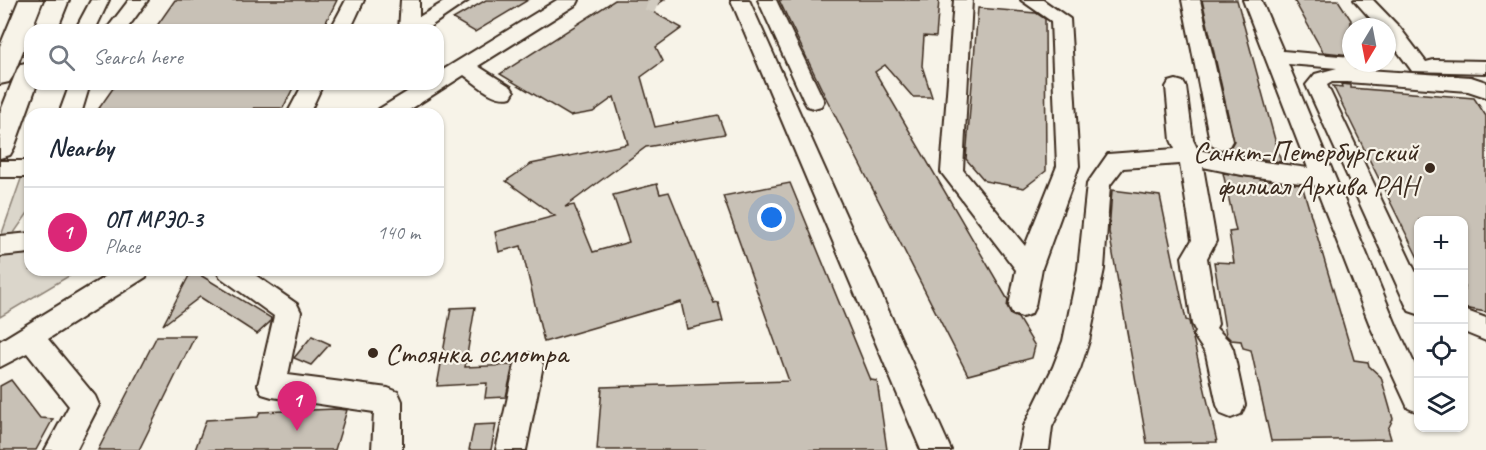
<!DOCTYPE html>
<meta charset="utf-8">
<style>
body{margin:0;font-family:Caveat,sans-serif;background:#f6f6f7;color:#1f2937}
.controls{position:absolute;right:18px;bottom:18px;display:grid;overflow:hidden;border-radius:12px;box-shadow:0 2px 4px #0004}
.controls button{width:54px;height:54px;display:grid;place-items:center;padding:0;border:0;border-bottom:2px solid #e0e1e3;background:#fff;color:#1f2937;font:30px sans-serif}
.compass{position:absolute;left:1342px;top:18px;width:54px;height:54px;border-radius:50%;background:#fff;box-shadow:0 2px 4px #0004;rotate:190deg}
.you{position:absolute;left:772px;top:218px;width:21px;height:21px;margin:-15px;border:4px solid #fff;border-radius:50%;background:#1a73e8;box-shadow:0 0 0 9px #1a73e833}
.badge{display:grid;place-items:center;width:39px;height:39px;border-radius:50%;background:#db2777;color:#fff;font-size:20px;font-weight:700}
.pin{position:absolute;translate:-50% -50px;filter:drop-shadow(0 2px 3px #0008)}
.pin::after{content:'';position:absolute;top:32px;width:21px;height:18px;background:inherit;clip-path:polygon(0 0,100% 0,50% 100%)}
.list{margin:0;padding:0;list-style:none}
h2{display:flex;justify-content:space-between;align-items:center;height:78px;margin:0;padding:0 24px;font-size:26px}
h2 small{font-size:20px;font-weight:400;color:#747a83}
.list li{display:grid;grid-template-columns:39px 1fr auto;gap:18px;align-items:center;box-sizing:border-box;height:90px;padding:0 24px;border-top:2px solid #e0e1e3}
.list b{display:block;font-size:22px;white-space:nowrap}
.list p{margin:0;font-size:20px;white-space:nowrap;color:#747a83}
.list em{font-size:20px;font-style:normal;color:#747a83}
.icon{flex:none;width:33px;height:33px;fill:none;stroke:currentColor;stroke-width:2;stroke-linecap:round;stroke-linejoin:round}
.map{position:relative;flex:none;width:1486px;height:450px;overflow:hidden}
.search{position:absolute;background:#fff;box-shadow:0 2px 4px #0004;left:24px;top:24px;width:420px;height:66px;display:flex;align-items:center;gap:15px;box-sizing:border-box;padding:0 21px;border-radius:18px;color:#747a83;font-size:22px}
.panel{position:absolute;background:#fff;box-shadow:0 2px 4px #0004;left:24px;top:108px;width:420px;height:168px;border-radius:18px}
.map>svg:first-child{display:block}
</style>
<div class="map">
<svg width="1486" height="450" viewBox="0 0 1486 450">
<rect width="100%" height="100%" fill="#f7f3e8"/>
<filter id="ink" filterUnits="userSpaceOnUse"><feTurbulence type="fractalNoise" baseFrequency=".0167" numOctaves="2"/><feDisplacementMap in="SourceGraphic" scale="12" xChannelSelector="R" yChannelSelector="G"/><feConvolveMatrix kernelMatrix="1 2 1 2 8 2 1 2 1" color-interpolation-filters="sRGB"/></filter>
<g filter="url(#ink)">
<g fill="#dbd6cb" stroke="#8b8074" stroke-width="1.5">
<path d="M 22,176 L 30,176 L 30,210 L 14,233 L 0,239 Z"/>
<path d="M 30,252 L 30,270 L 79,270 L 0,317 L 0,255 Z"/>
</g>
<g fill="#c8c1b6" stroke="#3b2a1e" stroke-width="1.5">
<path d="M 175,0 L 337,0 L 322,30 L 154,30 Z"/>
<path d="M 486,0 L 528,0 L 475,32 L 453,19 Z"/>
<path d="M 615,0 L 664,0 L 649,10 L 682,28 L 656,47 L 663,61 L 641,77 L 655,127 L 718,115 L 725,134 L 646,147 L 565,207 L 574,205 L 593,252 L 629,242 L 613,195 L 657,184 L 660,194 L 669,192 L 714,303 L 718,302 L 723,321 L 687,329 L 681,302 L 544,342 L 521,246 L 499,252 L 495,232 L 555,216 L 506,181 L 531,164 L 628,144 L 614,97 L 593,112 L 570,116 L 500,74 Z"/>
<path d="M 779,0 L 939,0 L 936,37 L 924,36 L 922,66 L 932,97 L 913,97 L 885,65 L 875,72 L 1008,300 L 1007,307 L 1011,315 L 1018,318 L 1035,346 L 1032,358 L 968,375 L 824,94 Z"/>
<path d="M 1202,0 L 1237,0 L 1281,162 L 1231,154 L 1230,148 L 1234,141 Z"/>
<path d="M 1294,0 L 1338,0 L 1351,20 L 1351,55 L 1323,52 Z"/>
<path d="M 978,8 L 1036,13 L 1045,19 L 1046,171 L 1024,188 L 985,181 L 966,159 Z"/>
<path d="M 116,84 L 295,84 L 283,108 L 254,108 L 250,114 L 95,114 Z"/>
<path d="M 1341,84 L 1351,85 L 1351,88 L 1474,98 L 1486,116 L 1486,312 L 1464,308 L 1464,220 L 1419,220 L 1419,260 L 1333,86 L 1342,87 Z"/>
<path d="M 1223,173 L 1302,185 L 1354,360 L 1368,362 L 1369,366 L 1381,377 L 1393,419 L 1388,429 L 1391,439 L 1271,441 L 1251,350 L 1243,348 L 1241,341 L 1231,340 L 1226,335 L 1214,262 L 1234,263 L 1229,232 L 1236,231 Z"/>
<path d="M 790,183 L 871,380 L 877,381 L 887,450 L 597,450 L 602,387 L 789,381 L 723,196 Z"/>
<path d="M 1112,190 L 1160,196 L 1186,320 L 1189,321 L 1217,442 L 1147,443 L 1109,232 Z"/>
<path d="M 192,270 L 271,318 L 270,322 L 257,334 L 200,297 L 163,325 Z"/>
<path d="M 475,307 L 465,367 L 513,365 L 506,397 L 485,398 L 487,383 L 437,386 L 451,308 Z"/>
<path d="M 157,336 L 195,336 L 139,450 L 98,450 Z"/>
<path d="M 312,336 L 330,344 L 311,365 L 294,358 Z"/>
<path d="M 11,380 L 40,418 L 53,419 L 36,450 L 0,450 L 0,386 Z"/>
<path d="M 336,409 L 347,410 L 335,450 L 195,450 L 206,420 L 258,417 L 260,412 Z"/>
<path d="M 496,424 L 491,450 L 469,450 L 474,425 Z"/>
</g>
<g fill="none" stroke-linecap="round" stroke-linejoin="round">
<path stroke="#d1cbc0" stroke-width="21" stroke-dasharray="21 10" stroke-linecap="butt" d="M 649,0 L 658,4"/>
<g stroke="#3b2a1e" stroke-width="4">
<g id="minor">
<path d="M 91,0 L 109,0 L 95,30 L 75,30 Z"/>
<path d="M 129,0 L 148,0 L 126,30 L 106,30 Z"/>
<path d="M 346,0 L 364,0 L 350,30 L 330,30 Z"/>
<path d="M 401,0 L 419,0 L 419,17 L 447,0 L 469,0 L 425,30 L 399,30 Z"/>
<path d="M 557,0 L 579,0 L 577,4 L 478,66 L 511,87 L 514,92 L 511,97 C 494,102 477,84 464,75 L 403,114 L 376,114 L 379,109 L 420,84 L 438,84 L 438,73 Z"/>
<path d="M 731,0 L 749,0 L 951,450 L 921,450 Z"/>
<path d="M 758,0 L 776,0 L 824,101 L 821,106 L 814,108 L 807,106 L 804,101 Z"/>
<path d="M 954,0 L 972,0 L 963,170 L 1025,246 L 1057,166 L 1051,21 L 1021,0 L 1043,0 L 1070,19 L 1079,166 L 1042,268 L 1035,306 L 1031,314 L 1022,317 L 1013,314 L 1009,306 L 1016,270 L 941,172 Z"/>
<path d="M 1182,0 L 1200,0 L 1232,141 L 1229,146 L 1221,149 L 1213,146 L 1210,141 Z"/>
<path d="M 1243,0 L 1261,0 L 1283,51 L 1351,57 L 1351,63 L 1361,63 L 1358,68 L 1353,69 L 1471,77 L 1486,82 L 1486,97 L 1468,91 L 1347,82 L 1332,82 L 1327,85 L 1418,277 L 1418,314 L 1409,311 L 1405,303 L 1306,85 L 1315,74 L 1337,68 L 1288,64 L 1397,327 L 1418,371 L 1418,412 L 1408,408 L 1371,328 L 1315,185 L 1242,175 L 1203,167 L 1216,241 L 1207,258 L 1218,324 L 1216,328 L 1229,341 L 1233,349 L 1245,405 L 1241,414 L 1231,418 L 1221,414 L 1217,405 L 1206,354 L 1194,336 L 1196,332 L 1192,324 L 1182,257 L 1192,240 L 1180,164 L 1123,168 L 1110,185 L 1104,269 L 1089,341 L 1080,369 L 1052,427 L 1049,450 L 1019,450 L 1024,426 L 1053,367 L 1063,341 L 1078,269 L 1087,184 L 1108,154 L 1175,149 L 1171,140 L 1166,87 L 1169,82 L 1176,80 L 1183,82 L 1186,87 L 1193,140 L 1198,150 L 1242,159 L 1308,168 Z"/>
<path d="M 1354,0 L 1373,0 L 1400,28 L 1426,62 L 1434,60 L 1486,61 L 1486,73 L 1412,71 L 1387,37 L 1387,27 L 1378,27 Z"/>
<path d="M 70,84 L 90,84 L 81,114 L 59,114 Z"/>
<path d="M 303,84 L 323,84 L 309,114 L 287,114 Z"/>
<rect x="0" y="161" width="30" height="16"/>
<path d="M 30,233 L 30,253 L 0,256 L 0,236 Z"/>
<path d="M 116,270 L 150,270 L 146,277 L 48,339 L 95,396 L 99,405 L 76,450 L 45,450 L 69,406 L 27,353 L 0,367 L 0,341 Z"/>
<path d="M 216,270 L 248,270 L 297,304 L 301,312 L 288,375 L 388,388 L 398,392 L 402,401 L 402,450 L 372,450 L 374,412 L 272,397 L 262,394 L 258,385 L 274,316 L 220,277 Z"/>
<path d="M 1464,310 L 1486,318 L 1486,341 L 1464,332 Z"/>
<path d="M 529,353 L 539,357 L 543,365 L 526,450 L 496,450 L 515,365 L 519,357 Z"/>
</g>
</g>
<g stroke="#3b2a1e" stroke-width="4">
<g id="major">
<path d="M 19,0 L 43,0 L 13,76 L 9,82 L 0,84 L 0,46 Z"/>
<path d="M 45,0 L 69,0 L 57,30 L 33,30 Z"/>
<path d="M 30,62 L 30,84 L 37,84 L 14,148 L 10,155 L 0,158 L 0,113 L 17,70 L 21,64 Z"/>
</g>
</g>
<use href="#minor" fill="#f7f3e8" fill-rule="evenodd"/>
<use href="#major" fill="#f7f3e8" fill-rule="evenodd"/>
</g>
</g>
<g fill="#3b2a1e" stroke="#f7f3e8" stroke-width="2">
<circle cx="1430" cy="168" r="6"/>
<circle cx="373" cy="353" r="6"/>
</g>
<g text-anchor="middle" stroke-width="4.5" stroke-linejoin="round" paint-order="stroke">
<g font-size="30" fill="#3b2a1e" stroke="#f7f3e8" text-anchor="end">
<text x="1418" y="161">Санкт-Петербургский<tspan x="1418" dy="34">филиал Архива РАН</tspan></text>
<text x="385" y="363" text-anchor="start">Стоянка осмотра</text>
</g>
</g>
</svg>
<div class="controls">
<button>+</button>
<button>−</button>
<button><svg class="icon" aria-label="locate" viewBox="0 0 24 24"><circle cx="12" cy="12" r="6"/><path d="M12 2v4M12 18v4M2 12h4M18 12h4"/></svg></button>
<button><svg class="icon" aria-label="layers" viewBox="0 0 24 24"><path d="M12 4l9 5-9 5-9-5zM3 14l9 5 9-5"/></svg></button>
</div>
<svg class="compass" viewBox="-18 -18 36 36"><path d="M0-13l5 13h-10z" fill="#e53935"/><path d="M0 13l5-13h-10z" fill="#747a83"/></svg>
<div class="you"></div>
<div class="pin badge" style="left:297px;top:431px">1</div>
<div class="search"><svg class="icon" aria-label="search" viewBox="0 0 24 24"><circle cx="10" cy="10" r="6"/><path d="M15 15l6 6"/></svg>Search here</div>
<section class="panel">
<h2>Nearby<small></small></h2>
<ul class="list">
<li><span class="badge">1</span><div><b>ОП МРЭО-3</b><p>Place</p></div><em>140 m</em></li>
</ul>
</section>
</div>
